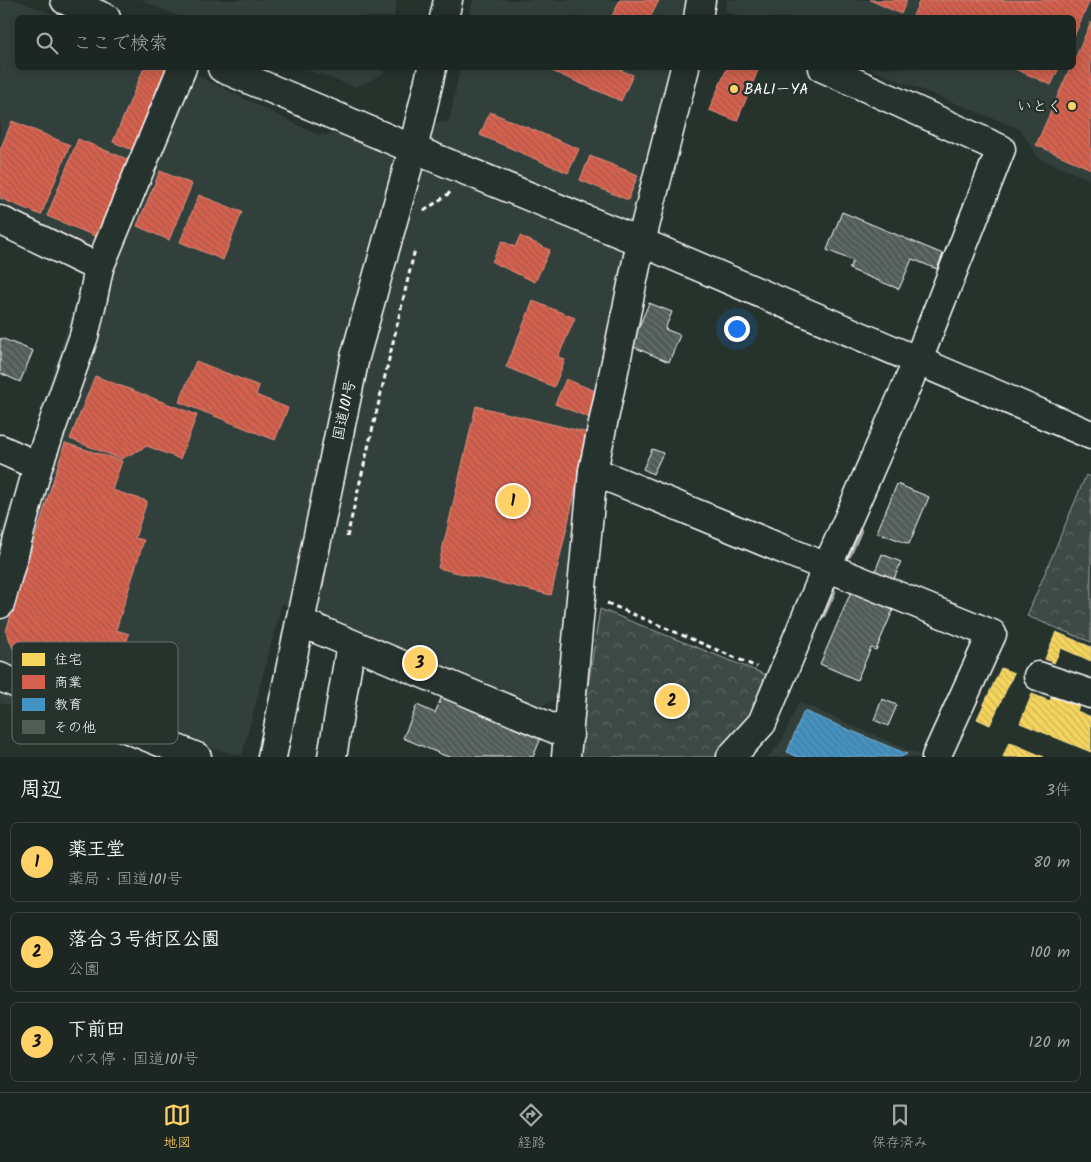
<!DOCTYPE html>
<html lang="ja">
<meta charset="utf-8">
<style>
body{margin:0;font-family:Kalam,"Klee One",sans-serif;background:#252e2a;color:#f1f3f6}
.you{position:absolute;left:736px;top:328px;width:18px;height:18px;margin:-12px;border:4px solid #fff;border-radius:50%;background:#1a73e8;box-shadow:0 0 0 8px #1a73e833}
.badge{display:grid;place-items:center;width:32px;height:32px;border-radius:50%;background:#ffd166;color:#111;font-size:16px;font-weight:700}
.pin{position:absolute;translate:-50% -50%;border:2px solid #fff;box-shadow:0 1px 5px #0006}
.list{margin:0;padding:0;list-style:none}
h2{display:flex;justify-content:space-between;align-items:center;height:65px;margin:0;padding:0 20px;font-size:21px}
h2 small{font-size:16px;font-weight:400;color:#a0a5a5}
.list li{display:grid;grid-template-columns:32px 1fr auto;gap:15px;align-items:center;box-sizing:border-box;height:80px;margin:0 10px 10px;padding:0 10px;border:1px solid #3a4340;border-radius:8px}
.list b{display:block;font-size:19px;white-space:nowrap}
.list p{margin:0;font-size:16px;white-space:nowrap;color:#a0a5a5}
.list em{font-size:16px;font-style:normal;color:#a0a5a5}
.icon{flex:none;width:28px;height:28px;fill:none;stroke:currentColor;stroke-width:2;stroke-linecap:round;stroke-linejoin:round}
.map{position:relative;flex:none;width:1091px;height:757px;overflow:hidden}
.search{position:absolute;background:#1c2622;box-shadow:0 2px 12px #0003;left:15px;right:15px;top:15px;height:55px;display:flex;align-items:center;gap:12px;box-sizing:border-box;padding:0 18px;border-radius:8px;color:#a0a5a5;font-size:19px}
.sheet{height:335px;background:#1c2622}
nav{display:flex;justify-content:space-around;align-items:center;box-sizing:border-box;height:70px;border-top:1px solid #3a4340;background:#1c2622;font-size:14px;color:#a0a5a5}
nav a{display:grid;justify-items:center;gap:2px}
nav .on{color:#ffd166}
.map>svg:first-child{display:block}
</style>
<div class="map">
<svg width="1091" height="757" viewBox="0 0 1091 757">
<defs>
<pattern id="park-crowns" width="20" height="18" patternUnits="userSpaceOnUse" patternTransform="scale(1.25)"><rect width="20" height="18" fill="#3e4944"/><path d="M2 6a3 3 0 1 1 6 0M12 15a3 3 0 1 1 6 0" fill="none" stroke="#5b6460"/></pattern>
<pattern id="homes-back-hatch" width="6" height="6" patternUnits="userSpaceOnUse" patternTransform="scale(1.25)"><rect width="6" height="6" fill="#f6d55c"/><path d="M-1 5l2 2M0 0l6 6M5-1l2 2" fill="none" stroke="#ccb358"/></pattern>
<pattern id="shops-back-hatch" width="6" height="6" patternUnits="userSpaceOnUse" patternTransform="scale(1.25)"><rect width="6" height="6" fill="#d6604d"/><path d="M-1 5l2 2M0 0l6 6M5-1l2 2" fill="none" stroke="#a6594d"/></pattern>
<pattern id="schools-back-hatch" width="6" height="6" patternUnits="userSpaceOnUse" patternTransform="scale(1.25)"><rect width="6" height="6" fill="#4393c3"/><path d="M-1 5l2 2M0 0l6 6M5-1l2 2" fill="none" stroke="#467a99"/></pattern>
<pattern id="building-back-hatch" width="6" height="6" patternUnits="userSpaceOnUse" patternTransform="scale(1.25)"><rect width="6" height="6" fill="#515c57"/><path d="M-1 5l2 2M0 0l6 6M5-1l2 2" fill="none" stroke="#6b7470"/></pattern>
</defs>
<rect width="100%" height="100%" fill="#26332d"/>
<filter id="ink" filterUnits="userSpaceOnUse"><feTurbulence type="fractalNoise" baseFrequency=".02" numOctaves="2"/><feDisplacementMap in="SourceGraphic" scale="10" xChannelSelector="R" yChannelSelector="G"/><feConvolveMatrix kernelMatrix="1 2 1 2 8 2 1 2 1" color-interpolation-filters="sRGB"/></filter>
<g filter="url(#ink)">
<g fill="#333f3a">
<path d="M 0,0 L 16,0 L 60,17 L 18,18 L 18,68 L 182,68 L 318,135 L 449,122 L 460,68 L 675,68 L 572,522 L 558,697 L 531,712 L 282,603 L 242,755 L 0,703 L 0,536 L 84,276 L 0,236 Z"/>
<path d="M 141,0 L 397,0 L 394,17 L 182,18 Z"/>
<path d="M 473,0 L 691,0 L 687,17 L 469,18 Z"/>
<path d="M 727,0 L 1091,0 L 1091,180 L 1039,158 L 1020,129 L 867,68 L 1074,68 L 1074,18 L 742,18 L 725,11 Z"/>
<path d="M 300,68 L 384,68 L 383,74 L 356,87 Z"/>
<path d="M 799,702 L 924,757 L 768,757 L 782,741 Z"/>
</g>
<g fill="url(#park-crowns)" stroke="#9ea4a2">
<path d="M 1086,475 L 1091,477 L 1091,642 L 1027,616 Z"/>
<path d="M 600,609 L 769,676 L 749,726 L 720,757 L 577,757 Z"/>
</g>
<g fill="url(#homes-back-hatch)" stroke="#f9e28d">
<path d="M 1056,632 L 1091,647 L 1091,661 L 1061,648 L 1054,663 L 1045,659 Z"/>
<path d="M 1001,668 L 1014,673 L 990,725 L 977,719 Z"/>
<path d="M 1032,694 L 1050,701 L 1052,695 L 1079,706 L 1077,711 L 1091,717 L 1091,752 L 1020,723 Z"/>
<path d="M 1009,742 L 1044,757 L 1003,757 Z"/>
</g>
<g fill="url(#shops-back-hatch)" stroke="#e29082">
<path d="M 620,0 L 659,0 L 650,18 L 611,18 Z"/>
<path d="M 870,0 L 907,0 L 901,14 Z"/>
<path d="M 920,0 L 1090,0 L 1074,36 L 1074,18 L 912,18 Z"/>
<path d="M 1091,22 L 1091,169 L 1036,145 L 1070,68 L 1074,68 L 1074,61 Z"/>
<path d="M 144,68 L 162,68 L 173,72 L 140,153 L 113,142 Z"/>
<path d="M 545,68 L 615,68 L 633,75 L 621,101 Z"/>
<path d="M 727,68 L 759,68 L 737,121 L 709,110 Z"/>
<path d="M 1013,68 L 1059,68 L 1051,85 Z"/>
<path d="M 490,112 L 579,149 L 568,173 L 480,135 Z"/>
<path d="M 12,121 L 70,145 L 41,215 L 0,198 L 0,150 Z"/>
<path d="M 78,139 L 134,162 L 102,239 L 47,216 Z"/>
<path d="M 590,156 L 638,175 L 628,200 L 580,180 Z"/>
<path d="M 160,171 L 192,184 L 169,240 L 137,226 Z"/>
<path d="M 199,195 L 242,212 L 223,260 L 180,242 Z"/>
<path d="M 520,236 L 550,250 L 535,282 L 492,262 L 502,241 L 515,247 Z"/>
<path d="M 533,301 L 575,318 L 558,357 L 565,360 L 554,387 L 506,367 Z"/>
<path d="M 196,361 L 259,386 L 256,395 L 288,408 L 275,440 L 179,402 Z"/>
<path d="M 95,376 L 197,415 L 180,459 L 147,446 L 121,459 L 70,439 Z"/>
<path d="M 566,379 L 600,393 L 590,418 L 555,404 Z"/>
<path d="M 476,406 L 589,433 L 551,595 L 438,568 Z"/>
<path d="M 65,443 L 122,461 L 112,490 L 147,501 L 135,538 L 144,540 L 116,630 L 129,634 L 121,660 L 109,656 L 102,680 L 15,653 L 6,631 Z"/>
</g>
<path fill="url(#schools-back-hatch)" stroke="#7bb3d5" d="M 804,711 L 907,754 L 901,757 L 798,757 L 787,752 Z"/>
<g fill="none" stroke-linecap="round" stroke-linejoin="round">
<g stroke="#a4a9a7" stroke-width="8">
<path d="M 848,554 L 858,531"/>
<path d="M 822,614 L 832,592"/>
</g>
</g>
<g fill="url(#building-back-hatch)" stroke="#fff">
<path d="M 842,212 L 943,254 L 937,269 L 912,259 L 899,289 L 849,269 L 853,261 L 827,250 Z"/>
<path d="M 649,303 L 672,312 L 665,329 L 680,335 L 669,362 L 631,346 Z"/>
<path d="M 1,338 L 33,351 L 20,382 L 0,373 L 0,341 Z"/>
<path d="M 652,449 L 663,453 L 653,474 L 643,469 Z"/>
<path d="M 897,484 L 929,497 L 909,544 L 877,532 Z"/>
<path d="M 882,554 L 901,562 L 892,584 L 873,577 Z"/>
<path d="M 851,592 L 893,610 L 876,650 L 871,648 L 857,680 L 820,664 Z"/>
<path d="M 442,696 L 541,738 L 533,757 L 448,757 L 403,738 L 417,705 L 435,713 Z"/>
<path d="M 882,699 L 897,705 L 888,726 L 874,720 Z"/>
</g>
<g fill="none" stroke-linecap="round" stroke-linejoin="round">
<g stroke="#fff" stroke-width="31">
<g id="minor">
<path d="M 65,0 L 106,18"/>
<path d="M 698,18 L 701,0"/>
<path d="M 222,68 L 413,149 L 641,242 L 1091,435"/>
<path d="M 0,220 L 99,268 L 93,298 L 84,336 L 38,466 L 0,604"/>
<path d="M 99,268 L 182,68"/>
<path d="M 0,449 L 38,466"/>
<path d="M 593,471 L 641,242 L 685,68"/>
<path d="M 300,622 L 569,735"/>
<path d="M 1038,676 L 1091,694"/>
<path d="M 0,677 L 197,757"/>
<path d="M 332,757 L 351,644"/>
<path d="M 566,757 L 593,471 L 797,555 L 992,634 L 936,757"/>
<path d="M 731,757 L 762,723 L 827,567 L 918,360 L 1001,149 L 823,68"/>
</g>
</g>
<g stroke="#fff" stroke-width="31">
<g id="highway">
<path d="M 444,18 L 448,0"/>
<path d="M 272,757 L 355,357 L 413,149 L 432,68"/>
</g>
</g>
<g stroke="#fff" stroke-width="3" stroke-dasharray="5 4" stroke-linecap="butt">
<path d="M 424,211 L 451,192"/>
<path d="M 347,537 L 415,249"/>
<path d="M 607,603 L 757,667"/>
</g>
<use href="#minor" stroke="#26332d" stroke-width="28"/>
<use href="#highway" stroke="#26332d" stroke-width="28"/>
</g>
</g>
<g fill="#ffd166" stroke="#26332d" stroke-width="2">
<circle cx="734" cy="89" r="5"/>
<circle cx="1072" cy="106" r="5"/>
</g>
<g text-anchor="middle" stroke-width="5" stroke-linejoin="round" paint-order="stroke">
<g font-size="15" fill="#fff" stroke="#26332d" text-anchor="start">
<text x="744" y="94">BALIーYA</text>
<text x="1062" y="111" text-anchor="end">いとく</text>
</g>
<g font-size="15" fill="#fff" stroke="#26332d">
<text transform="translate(344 410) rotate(-78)" y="5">国道101号</text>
</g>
</g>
<rect x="12" y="642" width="166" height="102" rx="8" fill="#26332d" stroke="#67706c" stroke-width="1"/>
<rect x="22" y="653" width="23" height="13" fill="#f6d55c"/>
<rect x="22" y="675" width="23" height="14" fill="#d6604d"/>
<rect x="22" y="698" width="23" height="13" fill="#4393c3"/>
<rect x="22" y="720" width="23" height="14" fill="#515c57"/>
<g font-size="14" fill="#fff">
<text x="54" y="664">住宅</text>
<text x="54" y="687">商業</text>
<text x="54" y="709">教育</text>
<text x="54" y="732">その他</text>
</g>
</svg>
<div class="you"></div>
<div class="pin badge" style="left:513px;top:501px">1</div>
<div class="pin badge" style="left:672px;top:701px">2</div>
<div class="pin badge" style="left:420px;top:663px">3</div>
<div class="search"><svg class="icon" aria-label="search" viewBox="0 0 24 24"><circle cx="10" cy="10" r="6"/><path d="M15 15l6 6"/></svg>ここで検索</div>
</div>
<section class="sheet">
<h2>周辺<small>3件</small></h2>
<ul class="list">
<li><span class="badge">1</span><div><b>薬王堂</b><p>薬局 · 国道101号</p></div><em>80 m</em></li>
<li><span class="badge">2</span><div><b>落合３号街区公園</b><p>公園</p></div><em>100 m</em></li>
<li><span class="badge">3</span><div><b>下前田</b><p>バス停 · 国道101号</p></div><em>120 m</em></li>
</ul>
</section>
<nav>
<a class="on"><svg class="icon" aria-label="map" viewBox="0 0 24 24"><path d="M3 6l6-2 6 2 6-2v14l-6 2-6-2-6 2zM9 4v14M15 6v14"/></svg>地図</a>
<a><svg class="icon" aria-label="directions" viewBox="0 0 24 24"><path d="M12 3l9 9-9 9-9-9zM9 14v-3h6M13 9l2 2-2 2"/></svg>経路</a>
<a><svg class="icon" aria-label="saved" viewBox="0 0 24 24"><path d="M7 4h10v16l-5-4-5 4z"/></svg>保存済み</a>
</nav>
